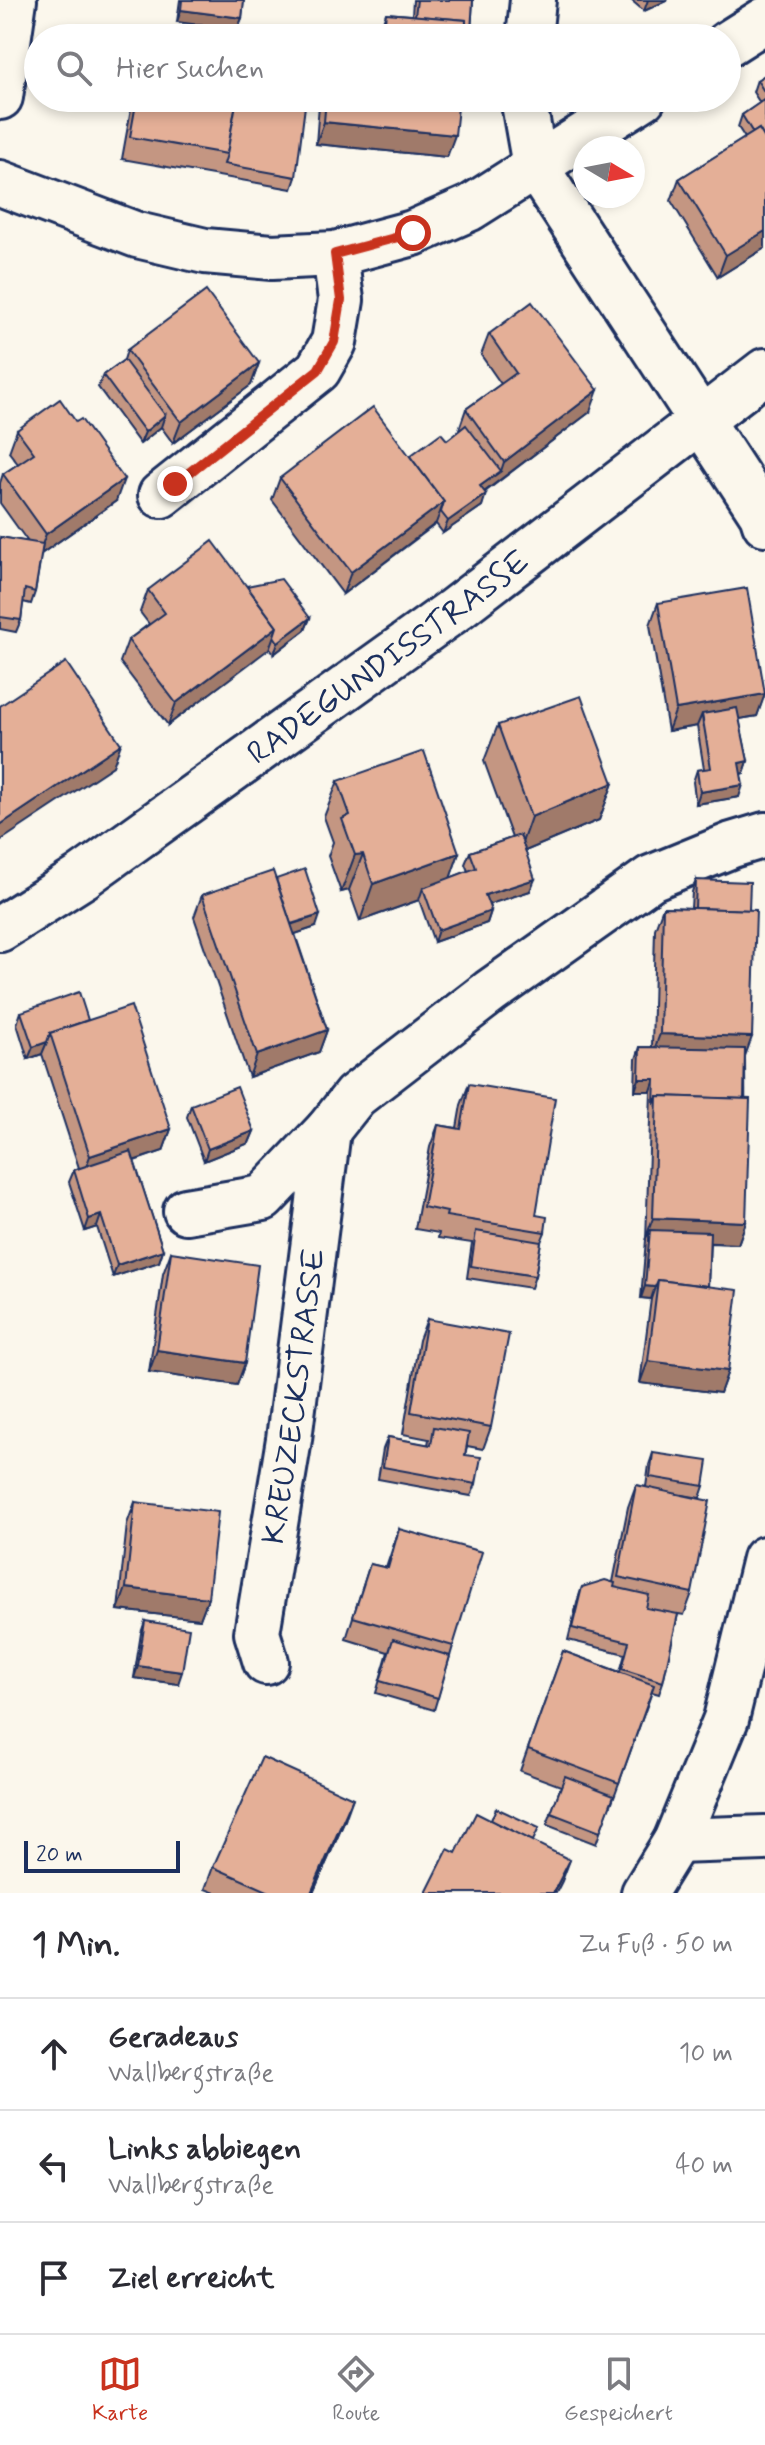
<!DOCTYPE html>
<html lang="de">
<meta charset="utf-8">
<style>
body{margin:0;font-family:Mynerve,sans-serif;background:#f7f7f7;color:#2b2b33}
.compass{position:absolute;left:573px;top:136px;width:72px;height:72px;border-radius:50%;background:#fff;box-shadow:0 4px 12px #0003;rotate:100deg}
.scale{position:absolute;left:24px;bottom:20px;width:156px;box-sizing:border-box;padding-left:8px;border:4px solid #1b2f5e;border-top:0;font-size:22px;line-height:28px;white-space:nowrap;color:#1b2f5e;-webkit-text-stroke:6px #fbf7ec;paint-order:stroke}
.stop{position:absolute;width:24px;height:24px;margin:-18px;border:6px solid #c8321e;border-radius:50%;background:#fff}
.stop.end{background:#c8321e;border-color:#fff;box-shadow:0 2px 8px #0008}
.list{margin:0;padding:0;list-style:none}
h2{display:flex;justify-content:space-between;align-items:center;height:104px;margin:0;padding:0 32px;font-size:34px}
h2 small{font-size:26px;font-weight:400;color:#7c7c81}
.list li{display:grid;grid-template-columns:52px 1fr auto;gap:24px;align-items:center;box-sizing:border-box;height:112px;padding:0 32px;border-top:2px solid #e1e1e2}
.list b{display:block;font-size:30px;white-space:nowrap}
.list p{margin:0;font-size:26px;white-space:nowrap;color:#7c7c81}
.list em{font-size:26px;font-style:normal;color:#7c7c81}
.icon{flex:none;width:44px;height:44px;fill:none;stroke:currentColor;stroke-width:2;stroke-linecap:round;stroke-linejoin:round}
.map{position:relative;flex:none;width:765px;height:1893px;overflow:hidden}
.search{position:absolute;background:#fff;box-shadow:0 4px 12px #0003;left:24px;right:24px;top:24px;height:88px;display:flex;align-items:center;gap:20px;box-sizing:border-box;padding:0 28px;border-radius:44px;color:#7c7c81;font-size:30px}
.sheet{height:440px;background:#fff}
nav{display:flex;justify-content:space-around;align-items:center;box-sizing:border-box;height:112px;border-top:2px solid #e1e1e2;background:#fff;font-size:22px;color:#7c7c81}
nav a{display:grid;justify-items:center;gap:4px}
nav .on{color:#c8321e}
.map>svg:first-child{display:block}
</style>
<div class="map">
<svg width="765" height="1893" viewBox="0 0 765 1893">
<rect width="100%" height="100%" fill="#fbf7ec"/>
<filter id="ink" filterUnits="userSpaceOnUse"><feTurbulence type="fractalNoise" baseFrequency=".0125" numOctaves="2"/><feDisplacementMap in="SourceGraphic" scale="16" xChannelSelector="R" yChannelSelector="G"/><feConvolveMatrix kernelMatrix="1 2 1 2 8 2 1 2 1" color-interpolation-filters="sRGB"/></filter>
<g filter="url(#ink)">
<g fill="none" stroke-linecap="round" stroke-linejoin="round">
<g stroke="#1b2f5e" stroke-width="50">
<g id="minor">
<path d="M 529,38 L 533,0"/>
<path d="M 727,44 L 765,20"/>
<path d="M 0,97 L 14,0"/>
<path d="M 523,98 L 535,166 L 762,514 L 765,523"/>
<path d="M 0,183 L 137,235 L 205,251 L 272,257 L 335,254 L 413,233 L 470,208 L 643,98"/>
<path d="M 161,495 L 318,370 L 334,342 L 341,300 L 335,254"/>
<path id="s1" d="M 0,929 L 82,877 L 453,611 L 765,371"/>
<path d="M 186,1211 L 263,1198 L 328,1130 L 355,1096 L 490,992 L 651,878 L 732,845 L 765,835"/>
<path id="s2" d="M 266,1662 L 257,1633 L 289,1439 L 328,1130"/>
<path d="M 676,1841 L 765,1838"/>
<path d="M 644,1893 L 676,1841 L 726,1719 L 765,1559"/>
</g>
</g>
<use href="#minor" stroke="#fbf7ec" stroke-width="44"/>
</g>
<g fill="#c49682" stroke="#1b2f5e" stroke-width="2">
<path d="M 180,0 L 244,0 L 242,18 L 237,30 L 177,22 Z"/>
<path d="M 413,0 L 473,0 L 471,31 L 468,38 L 377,38 L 386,13 L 412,15 Z"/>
<path d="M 631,0 L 668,0 L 644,11 Z"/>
<path d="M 765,75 L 765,248 L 718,277 L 671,201 L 679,179 L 745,138 L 738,127 L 742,115 L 760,103 L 753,92 L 757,80 Z"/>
<path d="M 133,98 L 250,98 L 296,177 L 292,189 L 122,159 Z"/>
<path d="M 322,98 L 459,98 L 447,157 L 316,144 L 319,104 Z"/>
<path d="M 489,334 L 590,412 L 485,492 L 482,506 L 443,533 L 436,524 L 343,594 L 272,500 L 280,478 L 410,456 L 447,440 L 458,432 L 466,409 L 501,384 L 481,355 Z"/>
<path d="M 127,350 L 259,363 L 251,385 L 173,443 L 161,427 L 140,444 L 98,387 L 103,375 L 124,360 Z"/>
<path d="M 17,430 L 116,501 L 41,554 L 35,592 L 31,604 L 23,602 L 21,620 L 16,632 L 0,629 L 0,537 L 28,542 L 0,503 L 0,483 L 3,474 L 18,464 L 9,452 Z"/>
<path d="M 247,586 L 310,618 L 305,630 L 274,654 L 269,648 L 168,725 L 120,662 L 128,640 L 149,624 L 140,612 L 148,590 Z"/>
<path d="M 658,603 L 765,692 L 757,716 L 739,719 L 748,761 L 744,773 L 741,774 L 739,797 L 696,804 L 693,782 L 697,770 L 704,769 L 697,726 L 668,731 L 650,625 Z"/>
<path d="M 498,725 L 613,783 L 599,820 L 525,851 L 530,891 L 489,904 L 491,911 L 487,923 L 434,942 L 419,900 L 360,921 L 349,890 L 341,892 L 328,856 L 333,842 L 324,817 L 338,781 L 459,853 L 450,878 L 468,871 L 465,864 L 470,852 L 512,838 L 484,761 Z"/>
<path d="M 276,879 L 316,927 L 295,934 L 327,1030 L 319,1052 L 249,1077 L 194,917 L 202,895 Z"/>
<path d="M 696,880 L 745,1055 L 746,1222 L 738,1244 L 710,1243 L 708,1286 L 728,1371 L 720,1393 L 640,1383 L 651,1299 L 641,1298 L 646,1240 L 651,1091 L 635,1091 L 636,1059 L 640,1047 L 652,1047 L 655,929 L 663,907 L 691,908 L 692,892 Z"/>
<path d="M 21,1012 L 88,1020 L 171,1129 L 163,1151 L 134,1161 L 163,1250 L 159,1262 L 113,1277 L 97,1227 L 85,1231 L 69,1182 L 74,1170 L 79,1168 L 42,1054 L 28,1059 L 17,1024 Z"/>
<path d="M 469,1084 L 545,1232 L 541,1242 L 535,1276 L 531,1288 L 467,1278 L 472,1243 L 438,1238 L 439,1233 L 415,1229 L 430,1147 L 438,1125 L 457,1128 L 461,1105 Z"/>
<path d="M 191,1105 L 254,1131 L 249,1143 L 204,1161 L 187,1117 Z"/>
<path d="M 171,1252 L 245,1363 L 237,1385 L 149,1372 L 163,1274 Z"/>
<path d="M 427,1319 L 491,1427 L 483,1449 L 467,1446 L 465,1455 L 476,1484 L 471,1496 L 378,1479 L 383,1449 L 388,1437 L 428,1445 L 429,1439 L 403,1434 L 419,1340 Z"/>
<path d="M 653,1453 L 704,1486 L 700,1498 L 683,1495 L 692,1593 L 684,1615 L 678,1614 L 663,1682 L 659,1694 L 652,1692 L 611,1805 L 610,1804 L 596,1844 L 547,1825 L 561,1786 L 520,1771 L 563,1651 L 620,1672 L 625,1654 L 568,1640 L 578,1599 L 582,1587 L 613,1582 L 628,1507 L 636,1485 L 646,1487 L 649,1465 Z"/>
<path d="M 135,1502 L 208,1598 L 200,1619 L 118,1610 L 127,1524 Z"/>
<path d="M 399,1529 L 453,1646 L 434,1710 L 376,1693 L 388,1652 L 346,1639 L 370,1564 L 386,1568 Z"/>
<path d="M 145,1621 L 178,1684 L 134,1678 L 141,1633 Z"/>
<path d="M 345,1820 L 313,1893 L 215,1893 L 205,1889 L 213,1867 Z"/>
</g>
<g fill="#a07a6a" stroke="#1b2f5e" stroke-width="2">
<path d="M 648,0 L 668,0 L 644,11 Z"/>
<path d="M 181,10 L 242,18 L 237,30 L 177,22 Z"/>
<path d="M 414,26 L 471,31 L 468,38 L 415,38 Z"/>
<path d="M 324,122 L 455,135 L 447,157 L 316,144 Z"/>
<path d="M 765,231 L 765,248 L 718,277 L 726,255 Z"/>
<path d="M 259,363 L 251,385 L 173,443 L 181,422 Z"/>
<path d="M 598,390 L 590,412 L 476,498 L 480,486 L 501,471 L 504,462 Z"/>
<path d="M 165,415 L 161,427 L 140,444 L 145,432 Z"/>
<path d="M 124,479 L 116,501 L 38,556 L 46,534 Z"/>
<path d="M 486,494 L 482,506 L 443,533 L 448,521 Z"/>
<path d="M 444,502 L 436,523 L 343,594 L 351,572 Z"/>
<path d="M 310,618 L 305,630 L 274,654 L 278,642 Z"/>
<path d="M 277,627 L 269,649 L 168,725 L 176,703 Z"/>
<path d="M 765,694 L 757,716 L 703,725 L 702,714 L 697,726 L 668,731 L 676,709 Z"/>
<path d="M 121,744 L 113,766 L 0,841 L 0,825 Z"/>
<path d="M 748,761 L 744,773 L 735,775 L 739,763 Z"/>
<path d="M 613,783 L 599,820 L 518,854 L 531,817 Z"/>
<path d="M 743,785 L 739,797 L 696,804 L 700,792 Z"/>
<path d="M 459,853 L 446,890 L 423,888 L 419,900 L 360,921 L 373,884 Z"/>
<path d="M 363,854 L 349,890 L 341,892 L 355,855 Z"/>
<path d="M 535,879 L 530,891 L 481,907 L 485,895 Z"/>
<path d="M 491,911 L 487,923 L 434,942 L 438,930 Z"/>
<path d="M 320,915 L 316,927 L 280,939 L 284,927 Z"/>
<path d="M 327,1030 L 319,1052 L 249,1077 L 257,1055 Z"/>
<path d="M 660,1034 L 752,1037 L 744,1059 L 652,1055 Z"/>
<path d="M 47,1042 L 42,1054 L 28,1059 L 33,1047 Z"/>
<path d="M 639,1079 L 655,1079 L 651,1091 L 635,1091 Z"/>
<path d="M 171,1129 L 163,1151 L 82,1178 L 90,1156 Z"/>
<path d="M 254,1131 L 249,1143 L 204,1161 L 208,1149 Z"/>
<path d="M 101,1215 L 97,1227 L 85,1231 L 89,1219 Z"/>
<path d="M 653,1218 L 746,1222 L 738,1244 L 649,1240 L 650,1230 L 645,1240 Z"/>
<path d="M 163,1250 L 159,1262 L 113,1277 L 117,1265 Z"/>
<path d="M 645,1286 L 655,1287 L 651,1299 L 641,1298 Z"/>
<path d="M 157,1350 L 245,1363 L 237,1385 L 149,1372 Z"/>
<path d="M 648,1361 L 728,1371 L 720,1393 L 640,1383 Z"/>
<path d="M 126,1588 L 208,1598 L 200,1619 L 118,1610 Z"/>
<path d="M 138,1666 L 182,1672 L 178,1684 L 134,1678 Z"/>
<path d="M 353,1798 L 345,1820 L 313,1893 L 311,1893 Z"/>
<path d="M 570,1860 L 562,1881 L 556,1893 L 553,1893 Z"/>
</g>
<g fill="#e4af97" stroke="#1b2f5e" stroke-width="2">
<path d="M 182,0 L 244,0 L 242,18 L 181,10 Z"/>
<path d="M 417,0 L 473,0 L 471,31 L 465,30 L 466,20 L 415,16 Z"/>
<path d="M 386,13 L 466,20 L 465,38 L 383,38 Z"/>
<path d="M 150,28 L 207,38 L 148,38 Z"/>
<path d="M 765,75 L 765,93 L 757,80 Z"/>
<path d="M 137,98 L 237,98 L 227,154 L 130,137 Z"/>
<path d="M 237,98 L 250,98 L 305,106 L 296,177 L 224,164 L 227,154 Z"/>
<path d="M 326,98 L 459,98 L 455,135 L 324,122 Z"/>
<path d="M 765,99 L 765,139 L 759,129 L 753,133 L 742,115 Z"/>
<path d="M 759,129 L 765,139 L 765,231 L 726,255 L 679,179 Z"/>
<path d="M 206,291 L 259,363 L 181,422 L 127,350 Z"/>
<path d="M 532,302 L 598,390 L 504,462 L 466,409 L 516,373 L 489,334 Z"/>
<path d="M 124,360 L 165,415 L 145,432 L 103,375 Z"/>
<path d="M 60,399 L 76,422 L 81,419 L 124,479 L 46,534 L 3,474 L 34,453 L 17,430 Z"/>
<path d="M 373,407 L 444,502 L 351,572 L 280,478 Z"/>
<path d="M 466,425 L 501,471 L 480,486 L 486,494 L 448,521 L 441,512 L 444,502 L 410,456 L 441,433 L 447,440 Z"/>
<path d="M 0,537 L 43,544 L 35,592 L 25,589 L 21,620 L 0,617 Z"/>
<path d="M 213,541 L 277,627 L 176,703 L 128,640 L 165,613 L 148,590 Z"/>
<path d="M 281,579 L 310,618 L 278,642 L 274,636 L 277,627 L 247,586 Z"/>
<path d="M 747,588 L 765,694 L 676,709 L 658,603 Z"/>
<path d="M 66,662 L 121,744 L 0,825 L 0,706 Z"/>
<path d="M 581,696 L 613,783 L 531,817 L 498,725 Z"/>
<path d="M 737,708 L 748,761 L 739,763 L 743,785 L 700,792 L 697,770 L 711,768 L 702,714 Z"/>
<path d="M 424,751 L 459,853 L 373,884 L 363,854 L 355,855 L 342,819 L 350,815 L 338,781 Z"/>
<path d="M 520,835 L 535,879 L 485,895 L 491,911 L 438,930 L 423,888 L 476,868 L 470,852 Z"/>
<path d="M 305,869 L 320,915 L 291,924 L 276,879 Z"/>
<path d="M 273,871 L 327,1030 L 257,1055 L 202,895 Z"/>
<path d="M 696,880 L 750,882 L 749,910 L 695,908 Z"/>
<path d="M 663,907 L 756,910 L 752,1037 L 660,1034 Z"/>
<path d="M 79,992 L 88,1020 L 50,1033 L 47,1042 L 33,1047 L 21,1012 Z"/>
<path d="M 131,1006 L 171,1129 L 90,1156 L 50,1033 Z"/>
<path d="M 640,1047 L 745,1049 L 744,1099 L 657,1096 L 654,1104 L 655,1079 L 639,1079 Z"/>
<path d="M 469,1084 L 555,1098 L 536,1215 L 547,1217 L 545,1232 L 446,1216 L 447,1212 L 423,1207 L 438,1125 L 461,1129 Z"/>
<path d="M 237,1087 L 254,1131 L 208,1149 L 191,1105 Z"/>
<path d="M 657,1096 L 750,1099 L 746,1222 L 653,1218 Z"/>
<path d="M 131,1151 L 163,1250 L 117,1265 L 101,1215 L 89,1219 L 74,1170 Z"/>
<path d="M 650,1230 L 710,1232 L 708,1286 L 658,1280 L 655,1287 L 645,1286 Z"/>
<path d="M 476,1231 L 541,1242 L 535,1276 L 471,1266 Z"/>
<path d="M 171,1252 L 258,1265 L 245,1363 L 157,1350 Z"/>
<path d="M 658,1280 L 738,1290 L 728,1371 L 648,1361 Z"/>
<path d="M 427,1319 L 509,1334 L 491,1427 L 411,1412 Z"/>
<path d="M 434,1427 L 469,1433 L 465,1455 L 481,1457 L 476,1484 L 383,1467 L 388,1437 L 431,1445 Z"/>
<path d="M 653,1453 L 708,1461 L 704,1486 L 650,1477 Z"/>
<path d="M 636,1485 L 710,1501 L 692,1593 L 618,1577 Z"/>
<path d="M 135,1502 L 218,1512 L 208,1598 L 126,1588 Z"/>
<path d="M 399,1529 L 482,1552 L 453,1646 L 353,1617 L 370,1564 L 388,1568 Z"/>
<path d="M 605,1580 L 615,1583 L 614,1587 L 649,1595 L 646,1608 L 678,1614 L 663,1682 L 622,1669 L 629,1642 L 572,1628 L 582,1587 Z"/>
<path d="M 145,1621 L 189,1628 L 182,1672 L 138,1666 Z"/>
<path d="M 393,1639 L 450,1656 L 438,1698 L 380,1681 Z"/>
<path d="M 563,1651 L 654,1685 L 619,1783 L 528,1749 Z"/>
<path d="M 262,1757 L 353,1798 L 311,1893 L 272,1893 L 213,1867 Z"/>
<path d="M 565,1776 L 614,1795 L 600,1832 L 551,1813 Z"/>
<path d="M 496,1808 L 539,1828 L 533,1841 L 491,1820 Z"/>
<path d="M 476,1813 L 570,1860 L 553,1893 L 426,1893 L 448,1849 L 456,1853 Z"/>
</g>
</g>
<g fill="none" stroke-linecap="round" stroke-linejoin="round" filter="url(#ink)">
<path stroke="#c8321e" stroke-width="10" d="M 175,484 L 318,370 L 334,342 L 341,300 L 335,254 L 413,233"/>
</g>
<g text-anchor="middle" stroke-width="7" stroke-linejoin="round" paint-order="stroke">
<g font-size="32" fill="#1b2f5e" stroke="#fbf7ec">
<text dy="11" stroke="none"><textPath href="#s1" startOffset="474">RADEGUNDISSTRASSE</textPath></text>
<text dy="11" stroke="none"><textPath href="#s2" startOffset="270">KREUZECKSTRASSE</textPath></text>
</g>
</g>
</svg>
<svg class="compass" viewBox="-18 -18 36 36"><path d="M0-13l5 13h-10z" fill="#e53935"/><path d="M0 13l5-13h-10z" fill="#7c7c81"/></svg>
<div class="scale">20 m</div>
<div class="stop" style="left:413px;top:233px"></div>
<div class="stop end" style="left:175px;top:484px"></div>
<div class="search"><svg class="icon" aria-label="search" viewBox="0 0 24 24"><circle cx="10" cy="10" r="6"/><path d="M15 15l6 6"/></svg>Hier suchen</div>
</div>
<section class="sheet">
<h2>1 Min.<small>Zu Fuß · 50 m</small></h2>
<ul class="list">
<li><svg class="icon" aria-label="ahead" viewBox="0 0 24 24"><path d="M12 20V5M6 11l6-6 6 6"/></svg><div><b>Geradeaus</b><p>Wallbergstraße</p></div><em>10 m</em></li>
<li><svg class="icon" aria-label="left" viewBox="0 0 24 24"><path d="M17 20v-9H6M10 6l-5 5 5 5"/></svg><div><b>Links abbiegen</b><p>Wallbergstraße</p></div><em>40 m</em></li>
<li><svg class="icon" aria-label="arrive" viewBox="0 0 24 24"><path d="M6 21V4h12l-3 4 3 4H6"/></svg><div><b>Ziel erreicht</b></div></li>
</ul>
</section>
<nav>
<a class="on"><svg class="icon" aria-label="map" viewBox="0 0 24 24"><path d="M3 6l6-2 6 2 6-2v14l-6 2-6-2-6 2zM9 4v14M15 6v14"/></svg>Karte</a>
<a><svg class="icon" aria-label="directions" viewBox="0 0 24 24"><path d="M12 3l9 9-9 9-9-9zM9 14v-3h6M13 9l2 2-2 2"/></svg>Route</a>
<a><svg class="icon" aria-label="saved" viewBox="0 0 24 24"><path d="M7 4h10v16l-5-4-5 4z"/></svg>Gespeichert</a>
</nav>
